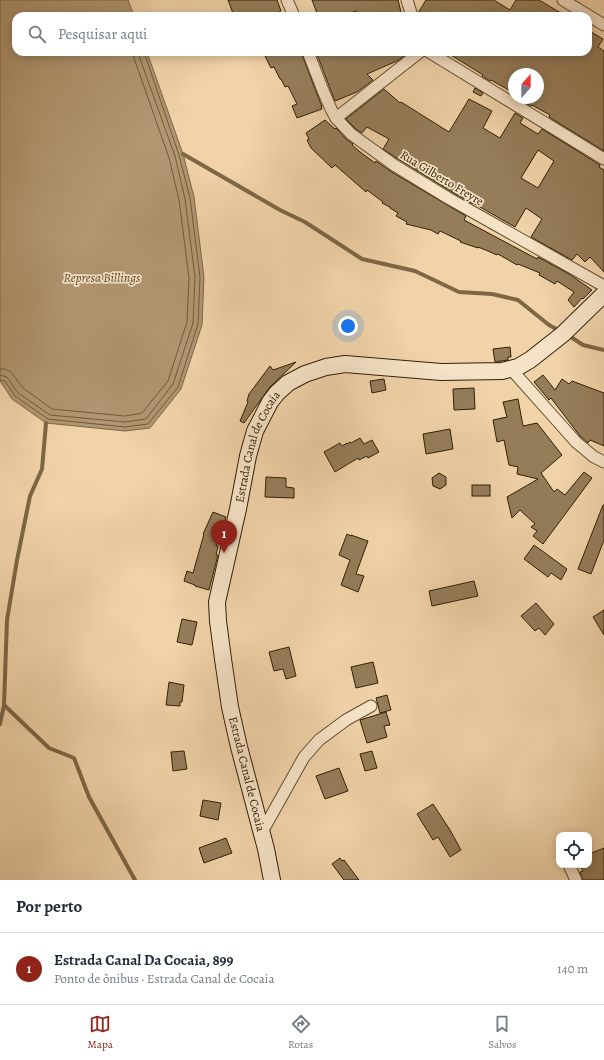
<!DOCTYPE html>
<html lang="pt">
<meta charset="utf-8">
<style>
body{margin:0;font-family:Alegreya,serif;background:#f2f2f3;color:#1f2937}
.controls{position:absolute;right:12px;bottom:12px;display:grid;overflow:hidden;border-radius:8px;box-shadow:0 2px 10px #0003}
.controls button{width:36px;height:36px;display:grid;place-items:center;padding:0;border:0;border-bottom:1px solid #e0e1e3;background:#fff;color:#1f2937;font:20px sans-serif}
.compass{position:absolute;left:508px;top:68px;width:36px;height:36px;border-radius:50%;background:#fff;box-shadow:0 2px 10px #0003;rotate:21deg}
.you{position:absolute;left:348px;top:326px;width:14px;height:14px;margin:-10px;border:3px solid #fff;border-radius:50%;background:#1a73e8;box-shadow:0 0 0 6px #1a73e833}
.badge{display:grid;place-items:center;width:26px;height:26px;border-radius:50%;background:#8f2418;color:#fff;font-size:13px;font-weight:700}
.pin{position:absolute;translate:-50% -33px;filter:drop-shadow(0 1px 2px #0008)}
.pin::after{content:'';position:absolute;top:21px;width:14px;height:12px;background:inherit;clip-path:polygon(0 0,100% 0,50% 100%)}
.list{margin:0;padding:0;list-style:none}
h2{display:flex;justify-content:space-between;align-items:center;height:52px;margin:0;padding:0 16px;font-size:17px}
h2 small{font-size:13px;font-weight:400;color:#747a83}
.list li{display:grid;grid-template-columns:26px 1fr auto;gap:12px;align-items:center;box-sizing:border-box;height:72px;padding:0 16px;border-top:1px solid #e0e1e3}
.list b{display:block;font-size:15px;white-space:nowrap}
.list p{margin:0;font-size:13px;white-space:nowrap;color:#747a83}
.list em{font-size:13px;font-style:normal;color:#747a83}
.icon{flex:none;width:22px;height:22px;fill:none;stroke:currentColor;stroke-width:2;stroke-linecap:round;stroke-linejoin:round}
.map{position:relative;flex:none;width:604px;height:880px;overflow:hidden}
.search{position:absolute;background:#fff;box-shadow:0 2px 10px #0003;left:12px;right:12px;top:12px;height:44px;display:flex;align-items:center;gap:10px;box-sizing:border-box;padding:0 14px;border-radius:12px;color:#747a83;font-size:15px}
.sheet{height:124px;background:#fff}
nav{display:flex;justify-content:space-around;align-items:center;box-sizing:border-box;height:56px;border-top:1px solid #e0e1e3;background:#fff;font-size:11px;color:#747a83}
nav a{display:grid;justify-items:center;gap:2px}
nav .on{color:#8f2418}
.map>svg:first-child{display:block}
</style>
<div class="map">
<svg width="604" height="880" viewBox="0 0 604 880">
<rect width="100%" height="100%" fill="#f1d3a9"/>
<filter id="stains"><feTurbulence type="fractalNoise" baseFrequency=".005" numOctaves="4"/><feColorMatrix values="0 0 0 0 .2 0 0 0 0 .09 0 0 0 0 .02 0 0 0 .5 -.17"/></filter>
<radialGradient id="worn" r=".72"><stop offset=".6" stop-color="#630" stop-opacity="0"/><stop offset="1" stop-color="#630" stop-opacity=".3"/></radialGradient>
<path fill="#b09671" stroke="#7d6745" d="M 0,0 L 128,0 L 134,16 L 16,16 L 16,52 L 147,52 L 183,154 L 194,197 L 204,277 L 202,325 L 181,389 L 150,428 L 125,431 L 46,423 L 12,399 L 0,381 Z"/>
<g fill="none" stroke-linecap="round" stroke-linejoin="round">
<g stroke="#705b3a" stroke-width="1">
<path d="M 0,369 L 5,369 L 11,372 L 23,388 L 52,409 L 125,416 L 142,413 L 168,381 L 187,322 L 189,278 L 179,200 L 169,158 L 134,58 L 133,52"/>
<path d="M 0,375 L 7,377 L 18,393 L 50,415 L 125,422 L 146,419 L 173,384 L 193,323 L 195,277 L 185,199 L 175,156 L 139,56 L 139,52"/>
<path d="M 0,380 L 5,381 L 15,396 L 48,419 L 125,427 L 148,424 L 178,387 L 198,324 L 200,277 L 190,198 L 179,155 L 144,52"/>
</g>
<g stroke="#7d6745" stroke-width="4">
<path d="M 183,154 L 280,210 L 305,222 L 362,259 L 415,271 L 459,292 L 492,294 L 518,300 L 549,325 L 560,331"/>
<path d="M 568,335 L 583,345 L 604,350"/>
<path d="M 4,705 L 49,748 L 74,758 L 89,797 L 135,880"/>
<path d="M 0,724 L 4,705 L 7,620 L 17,560 L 30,496 L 42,469 L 46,423"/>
</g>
</g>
<g fill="#957d5a" stroke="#312004" fill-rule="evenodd">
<path d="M 228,0 L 277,0 L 281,11 L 277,13 L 279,16 L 234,16 Z"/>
<path d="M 312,0 L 398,0 L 402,16 L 358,16 L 356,11 L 343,16 L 318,16 Z"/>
<path d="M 426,0 L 494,0 L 510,10 L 516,0 L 539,0 L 566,16 L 419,16 L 418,13 Z"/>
<path d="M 588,30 L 603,39 L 598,47 L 604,51 L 604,151 L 549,117 L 550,115 L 532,105 L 531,106 L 522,101 L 523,100 L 520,98 L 538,98 L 538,74 L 514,74 L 514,93 L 491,80 L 490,81 L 482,76 L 483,75 L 446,52 L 588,52 Z"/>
<path d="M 263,52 L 301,52 L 322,107 L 321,107 L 322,109 L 297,118 L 292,106 L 297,104 L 288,86 L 285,87 L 281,79 L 280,79 L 274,67 L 271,68 Z"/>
<path d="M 316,52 L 409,52 L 397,61 L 367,74 L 373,80 L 357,92 L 335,101 Z"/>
<path d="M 475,88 L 483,93 L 481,96 L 473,92 Z"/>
<path d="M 384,89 L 400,103 L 401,102 L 449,132 L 469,99 L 492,111 L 483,128 L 500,138 L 515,113 L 523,118 L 520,123 L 538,134 L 542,129 L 600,165 L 599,167 L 604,170 L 604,272 L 590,257 L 585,262 L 577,254 L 572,260 L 531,237 L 542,219 L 526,208 L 515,227 L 473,203 L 473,204 L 452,192 L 398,159 L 383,149 L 389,139 L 367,127 L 362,133 L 356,129 L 346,119 ZM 538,150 L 554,161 L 538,188 L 521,178 Z"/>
<path d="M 325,120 L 335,129 L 336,128 L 346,139 L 353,144 L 352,145 L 360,152 L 375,163 L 376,161 L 390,171 L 466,216 L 464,220 L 537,259 L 538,257 L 569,274 L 592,290 L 583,299 L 582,298 L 574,307 L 568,300 L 574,292 L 557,281 L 555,284 L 539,275 L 540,273 L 518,264 L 517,265 L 498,254 L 497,255 L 488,251 L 478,247 L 478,248 L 460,242 L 461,241 L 440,231 L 438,234 L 431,230 L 406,224 L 407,222 L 396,216 L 398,213 L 390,208 L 390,207 L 382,203 L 383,202 L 367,190 L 366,192 L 335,165 L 332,168 L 311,148 L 307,140 L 309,139 L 306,133 Z"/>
<path d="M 510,347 L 511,357 L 508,357 L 508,360 L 495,362 L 493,349 Z"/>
<path d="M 296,362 L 270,387 L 244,423 L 240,421 L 248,402 L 247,401 L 249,394 L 270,366 L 273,370 Z"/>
<path d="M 543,375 L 555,390 L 562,379 L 569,384 L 572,381 L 604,393 L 604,446 L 590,440 L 588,443 L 580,436 L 551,398 L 549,400 L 534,382 Z"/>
<path d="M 384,379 L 386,390 L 372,393 L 370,381 Z"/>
<path d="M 474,388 L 475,409 L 454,410 L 453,389 Z"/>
<path d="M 518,399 L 523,426 L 537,423 L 562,455 L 541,473 L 554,492 L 557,489 L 565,495 L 584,472 L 592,478 L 543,544 L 533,536 L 537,531 L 531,527 L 535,524 L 520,510 L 512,518 L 507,497 L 538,479 L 517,474 L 518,467 L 509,465 L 504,440 L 497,442 L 493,420 L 507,417 L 503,402 Z"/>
<path d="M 450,429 L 453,449 L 426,454 L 423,434 Z"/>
<path d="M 360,438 L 364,444 L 372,440 L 379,452 L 368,458 L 367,456 L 359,460 L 358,458 L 335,472 L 324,452 L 340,443 L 342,446 L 347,443 L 347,444 L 350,442 L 351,443 Z"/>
<path d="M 439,473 L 446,477 L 446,485 L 440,489 L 433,486 L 432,478 Z"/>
<path d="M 266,477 L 286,478 L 286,487 L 294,488 L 294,498 L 265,497 Z"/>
<rect x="472" y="485" width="18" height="11"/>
<path d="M 603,505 L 604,505 L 604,540 L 591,574 L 578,569 Z"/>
<path d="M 213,512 L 226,517 L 216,545 L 218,546 L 216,555 L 218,555 L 209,590 L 195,586 L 195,585 L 184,581 L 187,571 L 193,573 L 204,534 L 203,534 Z"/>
<path d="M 347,534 L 351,536 L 351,535 L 368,541 L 356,574 L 364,576 L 358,592 L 341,585 L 350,560 L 339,555 Z"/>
<path d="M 534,545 L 567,569 L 561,580 L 551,573 L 548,577 L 524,559 Z"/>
<path d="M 474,581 L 478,596 L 432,606 L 429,591 Z"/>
<path d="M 536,603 L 554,624 L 545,635 L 539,628 L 535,631 L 521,616 Z"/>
<path d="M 604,610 L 604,635 L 593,617 Z"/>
<path d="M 182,619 L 197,622 L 192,645 L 177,642 Z"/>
<path d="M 289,647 L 296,676 L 286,679 L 283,669 L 274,671 L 269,652 Z"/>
<path d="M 373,662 L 378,683 L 356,688 L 351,667 Z"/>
<path d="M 169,682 L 184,685 L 182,702 L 180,702 L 180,706 L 166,705 Z"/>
<path d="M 387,695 L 391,710 L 380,713 L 376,698 Z"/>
<path d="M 386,712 L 390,725 L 384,726 L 387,737 L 367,743 L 360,720 Z"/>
<path d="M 184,751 L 187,769 L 173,771 L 171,752 Z"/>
<path d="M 372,751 L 377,768 L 365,771 L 360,754 Z"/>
<path d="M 339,768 L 348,791 L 325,799 L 316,776 Z"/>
<path d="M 203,800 L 221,803 L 218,820 L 200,816 Z"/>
<path d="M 433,804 L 450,830 L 461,850 L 450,857 L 438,837 L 433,840 L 417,814 Z"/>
<path d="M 226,838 L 232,853 L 204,863 L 199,848 Z"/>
<path d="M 604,848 L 604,880 L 583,880 L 580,872 L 583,871 L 580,865 L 589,865 L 589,854 Z"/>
<path d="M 340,858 L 342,861 L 344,860 L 359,880 L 344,880 L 332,864 Z"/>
</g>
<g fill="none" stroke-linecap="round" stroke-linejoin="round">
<g stroke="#614d2d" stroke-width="13">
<g id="minor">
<path d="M 287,0 L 294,16"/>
<path d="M 407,0 L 412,16"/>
<path d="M 563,0 L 604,25"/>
<path d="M 308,52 L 322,88 L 331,109 L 336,118 L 351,134 L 394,165 L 448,198 L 604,286"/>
<path d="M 429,52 L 604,159"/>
<path d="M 336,118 L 420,52"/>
<path d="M 511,369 L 576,442 L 594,457 L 604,462"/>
<path d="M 262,832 L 304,757 L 319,740 L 346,720 L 371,706"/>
<path d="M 569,865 L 576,880"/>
</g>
</g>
<g stroke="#312004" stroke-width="18">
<g id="secondary">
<path id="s1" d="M 272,880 L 266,849 L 239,747 L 230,707 L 223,659 L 218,621 L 217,602 L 238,509 L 248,456 L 255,431 L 270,402 L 277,393 L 288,383 L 305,374 L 326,367 L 345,364 L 441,372 L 502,371 L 518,367 L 530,360 L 563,334 L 604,294"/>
</g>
</g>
<use href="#minor" stroke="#f6e2c7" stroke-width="11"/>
<use href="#secondary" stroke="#f6e2c7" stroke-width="16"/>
</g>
<g text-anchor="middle" stroke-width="3.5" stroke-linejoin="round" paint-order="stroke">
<g font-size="12" fill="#312004" stroke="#f6e2c7">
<text transform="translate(442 178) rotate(31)" y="4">Rua Gilberto Freyre</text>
<text dy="4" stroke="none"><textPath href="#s1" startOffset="445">Estrada Canal de Cocaia</textPath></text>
<text transform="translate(247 774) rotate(76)" y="4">Estrada Canal de Cocaia</text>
</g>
<g font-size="13" font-style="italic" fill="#5d492a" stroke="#f6e2c7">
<text x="102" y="282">Represa Billings</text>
</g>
</g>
<rect width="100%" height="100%" filter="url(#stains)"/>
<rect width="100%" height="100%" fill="url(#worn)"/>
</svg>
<div class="controls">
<button><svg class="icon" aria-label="locate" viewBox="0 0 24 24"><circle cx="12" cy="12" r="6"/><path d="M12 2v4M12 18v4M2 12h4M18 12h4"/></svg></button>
</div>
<svg class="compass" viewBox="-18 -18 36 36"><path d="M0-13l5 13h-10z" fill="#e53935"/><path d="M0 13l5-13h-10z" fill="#747a83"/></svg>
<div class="you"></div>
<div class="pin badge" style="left:224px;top:553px">1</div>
<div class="search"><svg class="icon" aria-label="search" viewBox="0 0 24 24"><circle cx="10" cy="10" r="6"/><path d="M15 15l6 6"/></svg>Pesquisar aqui</div>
</div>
<section class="sheet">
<h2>Por perto<small></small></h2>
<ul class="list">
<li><span class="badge">1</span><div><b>Estrada Canal Da Cocaia, 899</b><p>Ponto de ônibus · Estrada Canal de Cocaia</p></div><em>140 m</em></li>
</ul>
</section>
<nav>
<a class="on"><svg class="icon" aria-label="map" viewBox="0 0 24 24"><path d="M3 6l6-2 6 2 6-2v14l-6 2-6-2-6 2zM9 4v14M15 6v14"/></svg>Mapa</a>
<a><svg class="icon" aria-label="directions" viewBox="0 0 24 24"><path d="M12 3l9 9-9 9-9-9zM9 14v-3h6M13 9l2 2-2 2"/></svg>Rotas</a>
<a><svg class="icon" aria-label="saved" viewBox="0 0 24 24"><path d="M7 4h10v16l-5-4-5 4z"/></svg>Salvos</a>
</nav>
